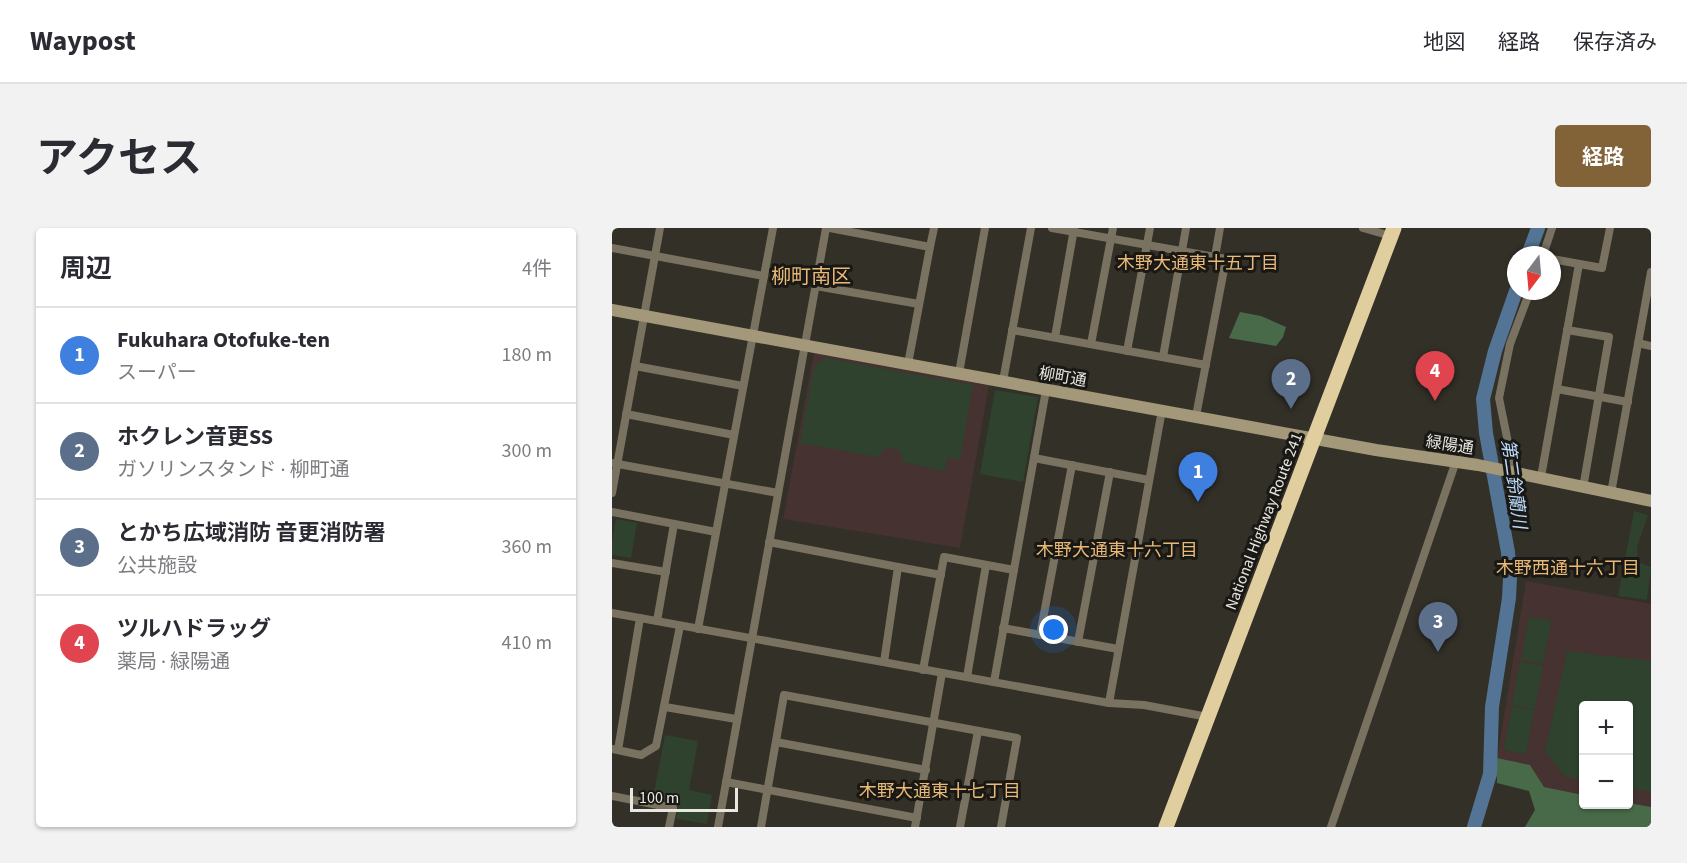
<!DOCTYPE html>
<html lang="ja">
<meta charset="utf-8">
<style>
body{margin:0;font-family:"Source Sans 3","Noto Sans JP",sans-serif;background:#f2f2f3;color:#2b2b33}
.controls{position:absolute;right:18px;bottom:18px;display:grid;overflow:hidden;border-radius:6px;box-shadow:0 2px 4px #0004}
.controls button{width:54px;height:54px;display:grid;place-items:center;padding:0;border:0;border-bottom:2px solid #e1e1e2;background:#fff;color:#2b2b33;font:30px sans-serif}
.compass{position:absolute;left:895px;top:18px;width:54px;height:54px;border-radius:50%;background:#fff;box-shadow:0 2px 4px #0004;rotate:196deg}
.scale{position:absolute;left:18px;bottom:15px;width:108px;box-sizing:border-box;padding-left:6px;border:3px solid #e8e6e1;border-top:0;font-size:16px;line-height:21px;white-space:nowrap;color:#e8e6e1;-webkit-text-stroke:4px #191814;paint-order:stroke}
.you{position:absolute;left:442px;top:402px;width:21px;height:21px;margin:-15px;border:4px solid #fff;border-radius:50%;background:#1a73e8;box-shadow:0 0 0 9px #1a73e833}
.badge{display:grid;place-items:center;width:39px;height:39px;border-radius:50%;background:#826337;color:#fff;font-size:20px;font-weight:700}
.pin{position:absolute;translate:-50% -50px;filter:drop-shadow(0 2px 3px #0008)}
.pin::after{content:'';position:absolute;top:32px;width:21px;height:18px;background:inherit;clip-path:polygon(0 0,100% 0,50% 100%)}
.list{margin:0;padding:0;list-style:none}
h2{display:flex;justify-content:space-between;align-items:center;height:78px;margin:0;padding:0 24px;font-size:26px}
h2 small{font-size:20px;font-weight:400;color:#7c7c81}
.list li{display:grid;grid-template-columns:39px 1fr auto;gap:18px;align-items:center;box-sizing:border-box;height:96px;padding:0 24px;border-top:2px solid #e1e1e2}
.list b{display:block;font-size:22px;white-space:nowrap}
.list p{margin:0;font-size:20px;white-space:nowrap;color:#7c7c81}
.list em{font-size:20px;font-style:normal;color:#7c7c81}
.map{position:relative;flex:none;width:1039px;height:599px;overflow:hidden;border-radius:6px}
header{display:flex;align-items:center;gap:36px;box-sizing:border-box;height:84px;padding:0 30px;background:#fff;border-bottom:2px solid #e1e1e2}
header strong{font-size:28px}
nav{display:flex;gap:33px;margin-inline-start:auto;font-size:21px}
.intro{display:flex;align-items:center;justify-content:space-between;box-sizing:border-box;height:144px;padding:0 36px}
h1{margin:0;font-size:42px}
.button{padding:15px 27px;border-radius:6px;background:#826337;color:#fff;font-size:21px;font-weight:700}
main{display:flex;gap:36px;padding:0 36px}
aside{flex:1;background:#fff;border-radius:6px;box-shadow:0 2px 4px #0004}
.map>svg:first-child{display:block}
</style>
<header>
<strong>Waypost</strong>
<nav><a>地図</a><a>経路</a><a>保存済み</a></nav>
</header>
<div class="intro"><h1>アクセス</h1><a class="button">経路</a></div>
<main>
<aside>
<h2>周辺<small>4件</small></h2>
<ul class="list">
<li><span class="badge" style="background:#3f7fe0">1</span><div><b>Fukuhara Otofuke-ten</b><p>スーパー</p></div><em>180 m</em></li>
<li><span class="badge" style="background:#5c6f8a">2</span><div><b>ホクレン音更SS</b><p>ガソリンスタンド · 柳町通</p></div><em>300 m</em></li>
<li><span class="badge" style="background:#5c6f8a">3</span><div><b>とかち広域消防 音更消防署</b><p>公共施設</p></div><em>360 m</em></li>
<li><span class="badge" style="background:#e0444e">4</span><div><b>ツルハドラッグ</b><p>薬局 · 緑陽通</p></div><em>410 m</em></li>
</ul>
</aside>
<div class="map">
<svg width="1039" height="599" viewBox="0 0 1039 599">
<rect width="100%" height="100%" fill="#333028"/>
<g fill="#463231">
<path d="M 202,125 L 377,157 L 348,320 L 171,291 Z"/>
<path d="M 914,353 L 1039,376 L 1039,579 L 1017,575 L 1017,478 L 972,478 L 971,567 L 932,559 L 918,537 L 885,530 Z"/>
</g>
<g fill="#2e422e">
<path d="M 214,130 L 361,157 L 348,232 L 335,230 L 333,243 L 291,234 L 288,223 C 278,217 271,221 266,229 L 188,215 L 202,139 Z"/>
<path d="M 383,162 L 426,169 L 411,254 L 368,246 Z"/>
<path d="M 1022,283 L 1036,287 L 1025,319 L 1026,334 L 1039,339 L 1035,372 L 1006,368 Z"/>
<path d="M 4,291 L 25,295 L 19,330 L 0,327 L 0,313 Z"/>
<path d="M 917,389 L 939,393 L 931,436 L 909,432 Z"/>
<path d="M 955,423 L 1039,433 L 1039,564 L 1017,560 L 1017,478 L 972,478 L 971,552 L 952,548 L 933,523 Z"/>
<path d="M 908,434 L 931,438 L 923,481 L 900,477 Z"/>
<path d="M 900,478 L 922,482 L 914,526 L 892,522 Z"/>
<path d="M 53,507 L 86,513 L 77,562 L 100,567 L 95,596 L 64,591 L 67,575 L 41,570 Z"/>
</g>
<g fill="#496a49">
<path d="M 628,84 L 649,88 L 674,99 L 671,109 L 664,118 L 617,110 Z"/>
<path d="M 885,530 L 918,537 L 932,559 L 971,567 L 972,576 L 1017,575 L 1039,579 L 1039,599 L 913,599 L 923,582 L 917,563 L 885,555 Z"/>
</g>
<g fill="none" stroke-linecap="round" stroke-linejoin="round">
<g stroke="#537495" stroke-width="14">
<path d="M 916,27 L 926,0"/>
<path d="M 862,599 L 878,546 L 880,479 L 897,370 L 898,350 L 896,324 L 874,205 L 871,171 L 883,123 L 904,63"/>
</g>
<g stroke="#797260" stroke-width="8">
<path d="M 218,0 L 318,19 L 296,136"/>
<path d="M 440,0 L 614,31 L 584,188"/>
<path d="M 751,0 L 779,8"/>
<path d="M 318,19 L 322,0"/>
<path d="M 0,20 L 152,48"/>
<path d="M 931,27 L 940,0"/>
<path d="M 603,29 L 608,0"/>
<path d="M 940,31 L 990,40 L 998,0"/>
<path d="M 204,58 L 307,76"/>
<path d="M 400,102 L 594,137"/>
<path d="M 955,102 L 997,109 L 971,260"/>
<path d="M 443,109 L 462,1"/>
<path d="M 1026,115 L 1039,118"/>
<path d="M 479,116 L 501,0"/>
<path d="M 515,123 L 538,0"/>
<path d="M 551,129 L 574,0"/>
<path d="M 23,138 L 131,158"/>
<path d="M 347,145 L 373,0"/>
<path d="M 391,153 L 419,0"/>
<path d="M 945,161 L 1016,174"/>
<path d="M 14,186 L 122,207"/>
<path d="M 422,230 L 537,252"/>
<path d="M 0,235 L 166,265"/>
<path d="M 902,244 L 887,170 L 898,116 L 918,63"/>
<path d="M 929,249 L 967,36"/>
<path d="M 0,265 L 48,0"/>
<path d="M 999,265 L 1039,44"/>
<path d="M 0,284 L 104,304"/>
<path d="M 157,314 L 286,339 L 272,434"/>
<path d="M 0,335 L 54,344"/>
<path d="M 286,339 L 329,347"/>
<path d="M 0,385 L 497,475 L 532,477 L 596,489"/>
<path d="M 45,393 L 62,296"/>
<path d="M 391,400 L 506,421"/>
<path d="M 86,401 L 161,0"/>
<path d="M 428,407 L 460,237"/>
<path d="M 466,414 L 498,244"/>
<path d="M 311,442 L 332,329 L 402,342"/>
<path d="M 355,449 L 374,337"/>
<path d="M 382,454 L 434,162"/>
<path d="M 497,475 L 550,182"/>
<path d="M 53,479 L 124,491"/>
<path d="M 164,514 L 314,542"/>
<path d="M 0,521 L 29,527 L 44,518 L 68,398"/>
<path d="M 6,522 L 28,390"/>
<path d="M 114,554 L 305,590"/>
<path d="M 0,568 L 61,580 L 57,599"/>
<path d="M 106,599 L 214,0"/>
<path d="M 149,599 L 172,467 L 405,510 L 389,599"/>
<path d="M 303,599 L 330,445"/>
<path d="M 348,599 L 366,503"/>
<path d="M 719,599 L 844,233"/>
</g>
<path stroke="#a3987a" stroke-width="12" d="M 0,82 L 764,222 L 866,237 L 1039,273"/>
<path stroke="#e0ce9f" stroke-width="15" d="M 554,599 L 782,0"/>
</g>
<g text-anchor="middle" stroke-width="6" stroke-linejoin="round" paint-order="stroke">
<g font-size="16" fill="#e8e6e1" stroke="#191814">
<text transform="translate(451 148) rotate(10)" y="6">柳町通</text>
<text transform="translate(838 216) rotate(9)" y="6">緑陽通</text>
<text transform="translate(651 293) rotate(-69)" y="6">National Highway Route 241</text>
</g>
<g font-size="18" fill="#e9b977" stroke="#191814">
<text x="586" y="41">木野大通東十五丁目</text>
<text x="505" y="328">木野大通東十六丁目</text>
<text x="956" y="346">木野西通十六丁目</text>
<text x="328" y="569">木野大通東十七丁目</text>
</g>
<g font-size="18" font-style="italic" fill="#bcdcfd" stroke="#191814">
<text transform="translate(902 256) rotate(82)" y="6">第二鈴蘭川</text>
</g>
<g font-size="20" fill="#e9b977" stroke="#191814">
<text x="199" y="55">柳町南区</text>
</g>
</g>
</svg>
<div class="controls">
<button>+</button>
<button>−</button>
</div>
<svg class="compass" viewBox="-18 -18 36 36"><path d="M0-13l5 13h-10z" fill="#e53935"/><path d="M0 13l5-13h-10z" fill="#7c7c81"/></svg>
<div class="scale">100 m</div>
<div class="you"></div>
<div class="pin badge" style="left:586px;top:274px;background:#3f7fe0">1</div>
<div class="pin badge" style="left:679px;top:181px;background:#5c6f8a">2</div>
<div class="pin badge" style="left:826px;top:424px;background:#5c6f8a">3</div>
<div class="pin badge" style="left:823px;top:173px;background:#e0444e">4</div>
</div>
</main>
